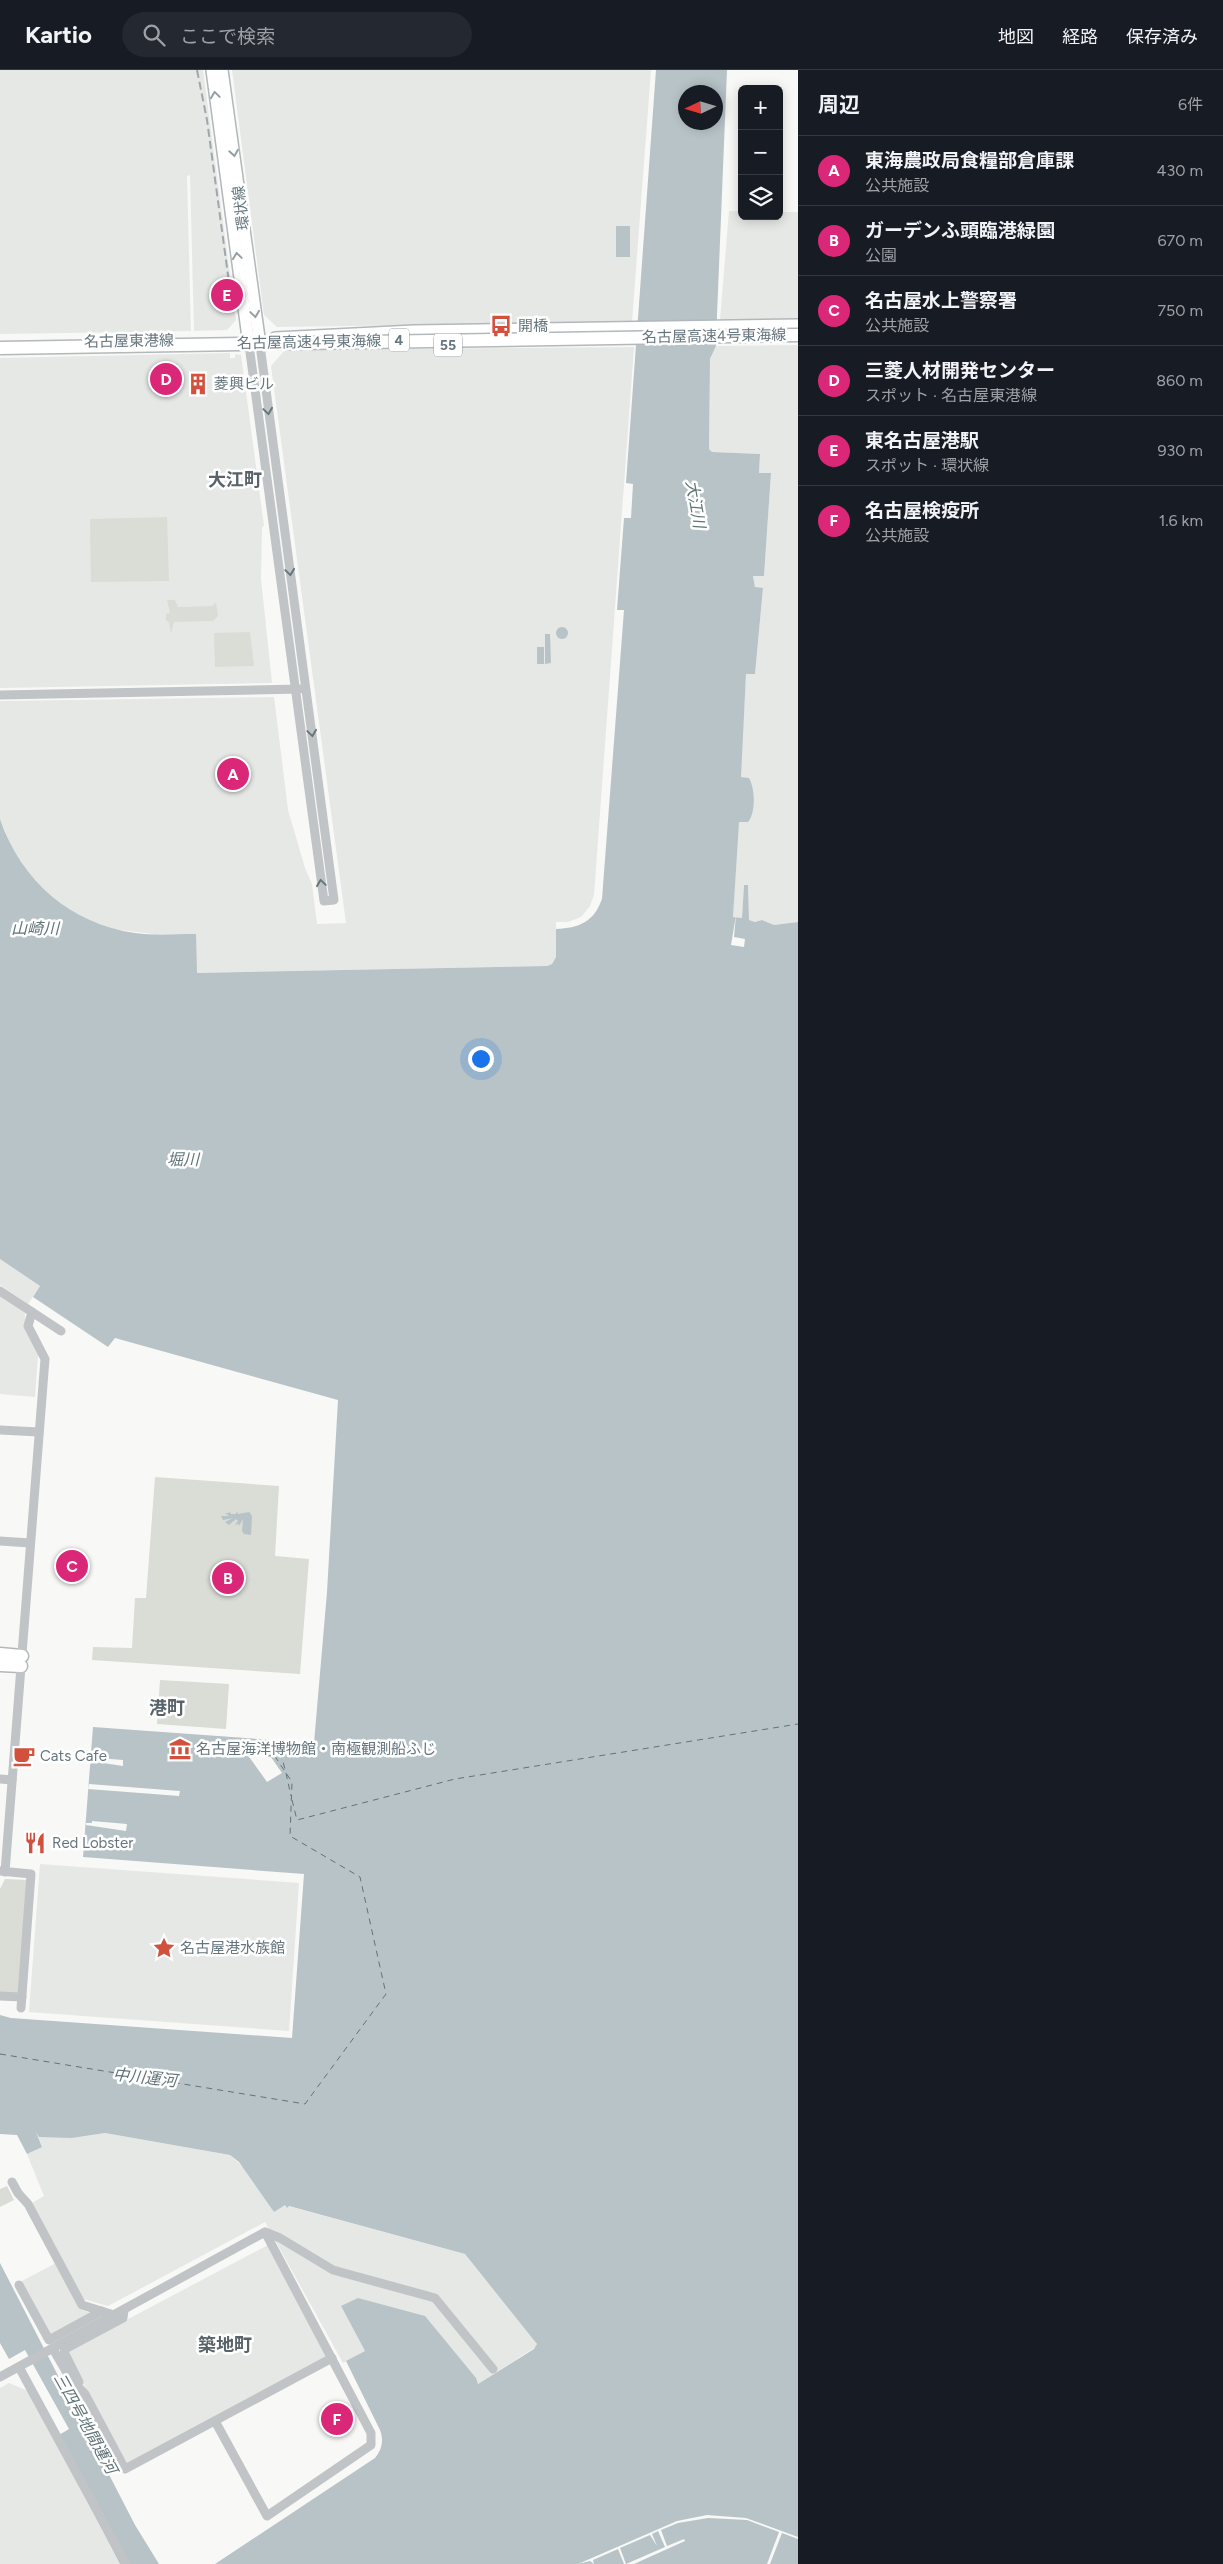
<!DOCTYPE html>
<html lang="ja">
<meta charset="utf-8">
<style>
body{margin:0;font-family:Figtree,"Noto Sans JP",sans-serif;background:#242831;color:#f1f3f6}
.controls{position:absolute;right:15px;top:15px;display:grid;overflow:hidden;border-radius:8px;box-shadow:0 2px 12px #0003}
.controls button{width:45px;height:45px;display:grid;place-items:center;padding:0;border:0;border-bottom:1px solid #363941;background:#171b24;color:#f1f3f6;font:25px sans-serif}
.compass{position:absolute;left:678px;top:15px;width:45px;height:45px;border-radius:50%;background:#171b24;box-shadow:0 2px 12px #0003;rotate:266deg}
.you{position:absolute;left:480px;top:988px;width:18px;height:18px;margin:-12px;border:4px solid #fff;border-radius:50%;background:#1a73e8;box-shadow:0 0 0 8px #1a73e833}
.badge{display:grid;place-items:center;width:32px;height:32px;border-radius:50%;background:#db2777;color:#fff;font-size:16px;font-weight:700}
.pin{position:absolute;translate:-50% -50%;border:2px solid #fff;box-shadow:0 1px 5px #0006}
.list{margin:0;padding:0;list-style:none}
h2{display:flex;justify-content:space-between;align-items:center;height:65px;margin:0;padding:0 20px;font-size:21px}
h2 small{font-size:16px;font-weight:400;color:#9ea1a6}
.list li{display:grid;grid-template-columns:32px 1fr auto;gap:15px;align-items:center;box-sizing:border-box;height:70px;padding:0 20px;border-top:1px solid #363941}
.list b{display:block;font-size:19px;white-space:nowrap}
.list p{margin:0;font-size:16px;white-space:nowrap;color:#9ea1a6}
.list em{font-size:16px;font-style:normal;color:#9ea1a6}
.icon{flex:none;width:28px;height:28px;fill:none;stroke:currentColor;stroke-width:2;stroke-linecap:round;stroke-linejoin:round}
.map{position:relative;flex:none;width:798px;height:2494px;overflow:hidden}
header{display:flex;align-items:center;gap:30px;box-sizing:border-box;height:70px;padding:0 25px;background:#171b24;border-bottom:1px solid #363941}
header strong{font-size:24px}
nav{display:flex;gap:28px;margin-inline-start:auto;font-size:18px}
.search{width:350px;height:45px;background:#242831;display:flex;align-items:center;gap:12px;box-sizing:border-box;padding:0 18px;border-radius:28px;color:#9ea1a6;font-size:19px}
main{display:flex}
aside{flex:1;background:#171b24}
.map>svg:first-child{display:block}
</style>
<header>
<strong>Kartio</strong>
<div class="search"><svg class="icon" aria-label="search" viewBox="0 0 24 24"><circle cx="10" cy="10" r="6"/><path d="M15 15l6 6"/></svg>ここで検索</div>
<nav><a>地図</a><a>経路</a><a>保存済み</a></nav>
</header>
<main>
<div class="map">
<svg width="798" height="2494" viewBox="0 0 798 2494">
<rect width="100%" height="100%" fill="#f8f8f6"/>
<g fill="#e6e8e6">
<path d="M 0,0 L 203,0 L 236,250 L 227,260 L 194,261 L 190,105 L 187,106 L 191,261 L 0,264 Z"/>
<path d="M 232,0 L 651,0 L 632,252 L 277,257 L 264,245 Z"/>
<path d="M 729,141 L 742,141 L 742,146 L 779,146 L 779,142 L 798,142 L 798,249 L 720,250 Z"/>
<path d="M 798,275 L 798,852 L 774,855 L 762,850 L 755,852 L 749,850 L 748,815 L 744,816 L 742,848 L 733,847 L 746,603 L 755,604 L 763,519 L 755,517 L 753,506 L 764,506 L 771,403 L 759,403 L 760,384 L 712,382 L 709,379 L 710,289 L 716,276 Z"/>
<path d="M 634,277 L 594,825 L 590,836 L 581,847 L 568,852 L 556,852 L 556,887 L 552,894 L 547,896 L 197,903 L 153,864 L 113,859 L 88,851 L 53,829 L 31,807 L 13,781 L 0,749 L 0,631 L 274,627 L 288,740 L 305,798 L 312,814 L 317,854 L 346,853 L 271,296 L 285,280 Z"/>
<path d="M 230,283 L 230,288 L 235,288 L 235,284 L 241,285 L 264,456 L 262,457 L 261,509 L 272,613 L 0,618 L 0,288 Z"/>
<path d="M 0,1189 L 40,1216 L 28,1234 L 0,1215 Z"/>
<path d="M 0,1226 L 25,1243 L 25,1256 L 38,1285 L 35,1327 L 0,1324 Z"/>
<path d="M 40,1794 L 299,1813 L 289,1961 L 29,1942 Z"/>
<path d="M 36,2062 L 72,2068 L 105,2063 L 230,2085 L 284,2135 L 465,2184 L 536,2272 L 537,2276 L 478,2314 L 475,2309 L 341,2236 L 365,2281 L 343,2293 L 265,2152 L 108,2236 L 83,2229 L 32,2133 L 44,2126 L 27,2084 L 42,2076 Z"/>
<path d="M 268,2175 L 329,2286 L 127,2394 L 66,2282 Z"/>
<path d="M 56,2193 L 81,2240 L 91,2243 L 49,2267 L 20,2212 Z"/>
<path d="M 9,2313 L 28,2321 L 120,2494 L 0,2494 L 0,2318 Z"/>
</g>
<g fill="#d9ddd6">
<path d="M 167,447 L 169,511 L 91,512 L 90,449 Z"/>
<path d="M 167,530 L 175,530 L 178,537 L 212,536 L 216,532 L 218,546 L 213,551 L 174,552 L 171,564 L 169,552 L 166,550 L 166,544 L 170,543 Z"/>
<path d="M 250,562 L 254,596 L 215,597 L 214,563 Z"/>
<path d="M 155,1407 L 279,1416 L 275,1486 L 309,1489 L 300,1604 L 92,1590 L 93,1577 L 132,1578 L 135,1528 L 146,1528 Z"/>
<path d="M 160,1610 L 229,1614 L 226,1659 L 157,1654 Z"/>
<path d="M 5,1809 L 29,1810 L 20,1923 L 0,1922 L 0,1819 Z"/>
<path d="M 7,2116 L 14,2130 L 0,2137 L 0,2119 Z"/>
</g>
<g fill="#b7c3c6" fill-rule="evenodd">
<path d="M 656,0 L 727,0 L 717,245 L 716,276 L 710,289 L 709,379 L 712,382 L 760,384 L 759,403 L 771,403 L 764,506 L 753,506 L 755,517 L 763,518 L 755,604 L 746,604 L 741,707 L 749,708 C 755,718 756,743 748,752 L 739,752 L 733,847 L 742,848 L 744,815 L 748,815 L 749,850 L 755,852 L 762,850 L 774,855 L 798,852 L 798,2494 L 215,2494 L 375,2388 C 382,2379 384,2371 380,2360 L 346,2291 L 365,2281 L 341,2236 L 358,2228 L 425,2246 L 476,2308 L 478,2314 L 534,2279 L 537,2274 L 465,2184 L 289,2136 L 287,2138 L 285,2135 L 274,2142 L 239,2092 L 230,2085 L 105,2063 L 72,2068 L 39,2067 L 36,2062 L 42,2077 L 27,2084 L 17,2065 L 0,2064 L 0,1945 L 11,1948 L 292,1968 L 304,1804 L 83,1787 L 93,1657 L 314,1673 L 327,1522 L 338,1330 L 115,1268 L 108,1277 L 33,1227 L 40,1216 L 0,1189 L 0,749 C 21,811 71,854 135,863 C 155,866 176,864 196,864 L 197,903 L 547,896 L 552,894 L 556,887 L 556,859 C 579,858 594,852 602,829 L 624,540 L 617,540 L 624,448 L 631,448 L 633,414 L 626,413 ZM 686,22 L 716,22 L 716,52 L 686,52 Z"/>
<rect x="616" y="156" width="14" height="31"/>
<circle cx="562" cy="563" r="6"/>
<path d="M 545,564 L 550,564 L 551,593 L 545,594 Z"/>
<rect x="537" y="577" width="7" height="17"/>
<path d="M 229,1441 L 231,1444 L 236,1444 L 237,1441 L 238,1444 L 249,1442 L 252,1446 L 251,1465 L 244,1464 L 242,1461 L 243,1449 L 239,1456 L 239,1454 L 235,1455 L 238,1451 L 236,1449 L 229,1455 L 225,1452 L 233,1448 L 223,1450 L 221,1446 L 229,1446 L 225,1443 L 229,1443 Z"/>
<path d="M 0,2193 L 135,2455 L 159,2494 L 120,2494 L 54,2368 L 69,2359 L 25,2280 L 9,2289 L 0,2273 Z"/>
</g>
<g fill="#f8f8f6" fill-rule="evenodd">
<path d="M 736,845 L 734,867 L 745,869 L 744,877 L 731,875 Z"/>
<path d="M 245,1669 L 249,1669 L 256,1678 L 262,1674 L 282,1703 L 267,1712 L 247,1684 L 253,1680 Z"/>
<path d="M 98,1688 L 123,1690 L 123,1696 L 90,1691 L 91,1690 L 97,1690 Z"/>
<path d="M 89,1714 L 180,1721 L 179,1726 L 88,1719 Z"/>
<path d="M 92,1751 L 127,1754 L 126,1761 L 86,1755 L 86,1753 L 92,1753 Z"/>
<path d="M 707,2445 L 746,2448 L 798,2467 L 798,2469 L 782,2463 L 770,2494 L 767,2494 L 779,2462 L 747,2450 L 708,2448 L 678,2453 L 661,2460 L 667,2476 L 684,2469 L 685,2471 L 634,2494 L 624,2494 L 618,2479 L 593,2490 L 594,2494 L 590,2491 L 578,2494 L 677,2451 ZM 658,2461 L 665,2477 L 626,2494 L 620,2478 L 650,2465 L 657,2476 L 652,2464 Z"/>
</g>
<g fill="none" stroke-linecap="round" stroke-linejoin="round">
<g stroke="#617478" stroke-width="1" stroke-dasharray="6 5" stroke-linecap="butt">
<path d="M 267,1686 L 281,1685 L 285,1699"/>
<path d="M 286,1703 L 291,1726"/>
<path d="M 292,1730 L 297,1750 L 455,1709 L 798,1654"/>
<path d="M 0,1984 L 305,2034 L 386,1924 L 360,1807 L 290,1766 L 292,1712 L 272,1682 L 264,1686"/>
</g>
<g stroke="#b1b7ba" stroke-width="14">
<g id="major">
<path d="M 212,0 L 249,275"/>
<path d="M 222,0 L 260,275"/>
<path d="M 275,268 L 414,261 L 798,255"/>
</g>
</g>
<g stroke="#b3b8ba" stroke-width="15">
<g id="highway">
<path d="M 0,1584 L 22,1586"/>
<path d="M 0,1595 L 21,1596"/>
</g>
</g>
<g stroke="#c0c4c7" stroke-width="9">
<path d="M 249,275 L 324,831 L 334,830 L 260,275"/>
<path d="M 0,625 L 300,619"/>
<path d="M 0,1221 L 61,1261"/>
<path d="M 0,1360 L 39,1362"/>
<path d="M 0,1471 L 30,1473"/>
<path d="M 0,1709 L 12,1710"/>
<path d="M 0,1801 L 31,1804 L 21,1938"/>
<path d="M 5,1802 L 45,1289 L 28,1256 L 32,1242"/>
<path d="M 0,1926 L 22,1927"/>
<path d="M 12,2112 L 18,2123 L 28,2134 L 82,2235 L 114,2245"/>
<path d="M 19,2215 L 49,2270 L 102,2241"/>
<path d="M 53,2279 L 70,2308 L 85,2324 L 125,2399 L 332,2288"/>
<path d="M 19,2297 L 126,2494"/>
<path d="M 0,2307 L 265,2162 L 280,2168 L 333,2200 L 435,2228 L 493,2299"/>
<path d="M 79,2312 L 64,2282 L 65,2279 L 123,2248 L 124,2240"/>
<path d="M 215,2351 L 267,2446 L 371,2375 L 371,2363 L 265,2162"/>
</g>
<use href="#major" stroke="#fff" stroke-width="11"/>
<use href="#highway" stroke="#fff" stroke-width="12"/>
<path stroke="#a0a7ab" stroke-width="2" stroke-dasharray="8 4" stroke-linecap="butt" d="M 197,0 L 207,50 L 233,242"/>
<g stroke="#b3b8ba" stroke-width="15" stroke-linecap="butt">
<path id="highway-bridge" d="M 0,278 L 798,265"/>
</g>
<use href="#highway-bridge" stroke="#fff" stroke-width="12"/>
</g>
<defs><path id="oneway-chevron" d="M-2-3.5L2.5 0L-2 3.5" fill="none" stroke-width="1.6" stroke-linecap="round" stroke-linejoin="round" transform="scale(1.25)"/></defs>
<g stroke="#949fa5">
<use href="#oneway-chevron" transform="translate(215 25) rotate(-98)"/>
<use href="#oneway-chevron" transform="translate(234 83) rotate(81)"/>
<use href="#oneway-chevron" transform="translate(237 186) rotate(-98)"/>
<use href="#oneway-chevron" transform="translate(255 244) rotate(82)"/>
</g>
<g stroke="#66767e">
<use href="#oneway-chevron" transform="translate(268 341) rotate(82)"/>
<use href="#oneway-chevron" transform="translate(290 502) rotate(82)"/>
<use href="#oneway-chevron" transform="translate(312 663) rotate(82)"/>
<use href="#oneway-chevron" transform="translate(321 813) rotate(-98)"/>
</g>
<defs>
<g id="bus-bare" transform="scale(1.725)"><path d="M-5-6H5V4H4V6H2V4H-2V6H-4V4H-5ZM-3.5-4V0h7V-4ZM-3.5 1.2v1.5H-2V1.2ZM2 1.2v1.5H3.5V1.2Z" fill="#d2513c" stroke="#fff" stroke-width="2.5" paint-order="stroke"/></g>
<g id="building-bare" transform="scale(1.725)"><path d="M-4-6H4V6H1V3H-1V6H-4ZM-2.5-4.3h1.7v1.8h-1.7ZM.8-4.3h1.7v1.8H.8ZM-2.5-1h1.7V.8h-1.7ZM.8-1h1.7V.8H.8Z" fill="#d2513c" stroke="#fff" stroke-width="2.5" paint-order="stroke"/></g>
<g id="museum-bare" transform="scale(1.725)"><path d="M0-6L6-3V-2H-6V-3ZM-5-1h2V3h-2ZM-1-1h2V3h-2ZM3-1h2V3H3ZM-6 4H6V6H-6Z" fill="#d2513c" stroke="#fff" stroke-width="2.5" paint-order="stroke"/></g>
<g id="cafe-bare" transform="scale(1.725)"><path d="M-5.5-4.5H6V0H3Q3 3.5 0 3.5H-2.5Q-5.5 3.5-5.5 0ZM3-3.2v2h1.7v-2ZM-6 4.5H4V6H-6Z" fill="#d2513c" stroke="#fff" stroke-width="2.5" paint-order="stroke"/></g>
<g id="restaurant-bare" transform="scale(1.725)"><path d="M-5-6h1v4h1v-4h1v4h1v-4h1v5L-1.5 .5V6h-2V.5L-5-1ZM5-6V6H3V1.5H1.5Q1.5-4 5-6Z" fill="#d2513c" stroke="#fff" stroke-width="2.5" paint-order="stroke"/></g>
<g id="sight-bare" transform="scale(1.725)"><path d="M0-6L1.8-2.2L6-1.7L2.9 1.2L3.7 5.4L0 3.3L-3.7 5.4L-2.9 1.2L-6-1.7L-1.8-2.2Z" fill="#d2513c" stroke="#fff" stroke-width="2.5" paint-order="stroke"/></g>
</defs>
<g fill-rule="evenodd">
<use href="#bus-bare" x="501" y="256"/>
<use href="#building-bare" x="198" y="314"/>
<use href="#museum-bare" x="180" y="1679"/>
<use href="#cafe-bare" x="24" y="1686"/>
<use href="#restaurant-bare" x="35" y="1773"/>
<use href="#sight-bare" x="164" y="1878"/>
</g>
<g text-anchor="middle" stroke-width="5" stroke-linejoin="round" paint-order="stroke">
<g fill="#fff" stroke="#949fa5" stroke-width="1">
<rect x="389" y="258.5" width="20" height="23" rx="4"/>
<rect x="434" y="263.5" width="28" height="23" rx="4"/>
</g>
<g font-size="14" font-weight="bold" fill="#66767e">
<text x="399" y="275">4</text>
<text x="448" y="280">55</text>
</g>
<g font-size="15" fill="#66767e" stroke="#fff">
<text transform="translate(241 138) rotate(-97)" y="5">環状線</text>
<text transform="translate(714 266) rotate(-1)" y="5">名古屋高速4号東海線</text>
<text transform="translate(129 271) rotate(-1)" y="5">名古屋東港線</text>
<text transform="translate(309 272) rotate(-1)" y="5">名古屋高速4号東海線</text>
</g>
<g font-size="15" fill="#66767e" stroke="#fff" text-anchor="start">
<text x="518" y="261">開橋</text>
<text x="214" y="319">菱興ビル</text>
<text x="196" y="1684">名古屋海洋博物館・南極観測船ふじ</text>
<text x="40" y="1691">Cats Cafe</text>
<text x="52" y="1778">Red Lobster</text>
<text x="180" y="1883">名古屋港水族館</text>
</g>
<g font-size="16" font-style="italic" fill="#617478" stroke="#fff">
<text transform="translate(696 434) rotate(80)" y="6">大江川</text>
<text x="35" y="864">山崎川</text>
<text x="183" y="1095">堀川</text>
<text transform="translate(145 2007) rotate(6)" y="6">中川運河</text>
<text transform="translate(86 2353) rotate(61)" y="6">三四号地間運河</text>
</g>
<g font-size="18" font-weight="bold" fill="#58636a" stroke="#fff">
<text x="235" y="416">大江町</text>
<text x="167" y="1644">港町</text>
<text x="225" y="2281">築地町</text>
</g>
</g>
</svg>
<div class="controls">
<button>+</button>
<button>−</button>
<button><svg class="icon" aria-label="layers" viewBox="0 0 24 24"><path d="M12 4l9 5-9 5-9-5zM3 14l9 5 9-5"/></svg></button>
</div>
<svg class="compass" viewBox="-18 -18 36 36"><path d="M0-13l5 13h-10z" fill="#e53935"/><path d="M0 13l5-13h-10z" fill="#9ea1a6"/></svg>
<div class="you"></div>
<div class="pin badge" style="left:233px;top:704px">A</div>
<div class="pin badge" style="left:228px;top:1508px">B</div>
<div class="pin badge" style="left:72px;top:1496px">C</div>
<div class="pin badge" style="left:166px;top:309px">D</div>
<div class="pin badge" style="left:227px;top:225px">E</div>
<div class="pin badge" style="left:337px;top:2349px">F</div>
</div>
<aside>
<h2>周辺<small>6件</small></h2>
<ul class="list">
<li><span class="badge">A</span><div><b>東海農政局食糧部倉庫課</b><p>公共施設</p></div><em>430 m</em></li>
<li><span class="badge">B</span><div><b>ガーデンふ頭臨港緑園</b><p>公園</p></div><em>670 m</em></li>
<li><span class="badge">C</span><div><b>名古屋水上警察署</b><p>公共施設</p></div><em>750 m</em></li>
<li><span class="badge">D</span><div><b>三菱人材開発センター</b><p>スポット · 名古屋東港線</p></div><em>860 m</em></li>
<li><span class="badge">E</span><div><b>東名古屋港駅</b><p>スポット · 環状線</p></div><em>930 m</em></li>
<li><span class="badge">F</span><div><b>名古屋検疫所</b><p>公共施設</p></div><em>1.6 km</em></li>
</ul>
</aside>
</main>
